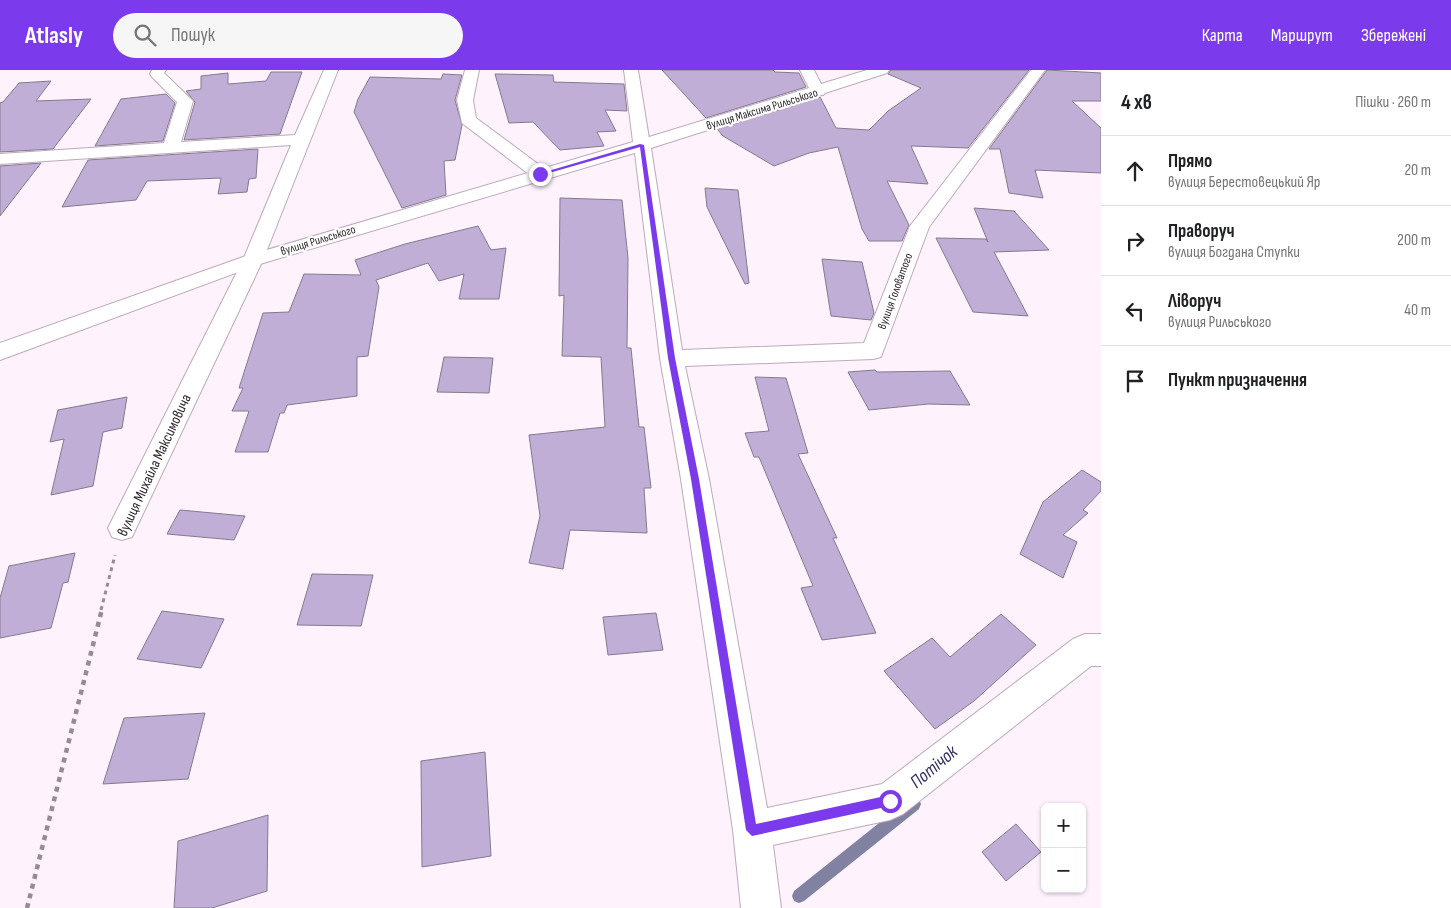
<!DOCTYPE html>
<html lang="uk">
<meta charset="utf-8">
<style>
body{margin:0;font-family:"Sofia Sans Condensed",sans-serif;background:#f6f6f6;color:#202124}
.controls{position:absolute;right:15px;bottom:15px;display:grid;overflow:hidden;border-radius:8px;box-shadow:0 1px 4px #0004}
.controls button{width:45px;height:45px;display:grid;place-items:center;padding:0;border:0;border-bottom:1px solid #e0e0e0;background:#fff;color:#202124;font:25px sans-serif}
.stop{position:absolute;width:15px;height:15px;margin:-11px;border:4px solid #7c3aed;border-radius:50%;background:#fff}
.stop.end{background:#7c3aed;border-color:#fff;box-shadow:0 1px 5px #0008}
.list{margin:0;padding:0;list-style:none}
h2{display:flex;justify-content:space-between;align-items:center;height:65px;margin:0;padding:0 20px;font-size:21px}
h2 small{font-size:16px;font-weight:400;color:#757577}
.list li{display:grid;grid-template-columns:32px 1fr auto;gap:15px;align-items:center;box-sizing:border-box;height:70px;padding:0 20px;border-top:1px solid #e0e0e0}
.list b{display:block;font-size:19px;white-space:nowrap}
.list p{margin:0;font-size:16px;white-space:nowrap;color:#757577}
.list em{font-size:16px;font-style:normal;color:#757577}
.icon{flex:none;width:28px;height:28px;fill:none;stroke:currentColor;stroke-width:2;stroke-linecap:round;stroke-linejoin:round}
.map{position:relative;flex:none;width:1101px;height:838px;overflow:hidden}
header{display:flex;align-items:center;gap:30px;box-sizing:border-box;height:70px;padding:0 25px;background:#7c3aed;color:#fff}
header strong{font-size:24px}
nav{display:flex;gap:28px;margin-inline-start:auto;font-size:18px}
.search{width:350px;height:45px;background:#f6f6f6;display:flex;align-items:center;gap:12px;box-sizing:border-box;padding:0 18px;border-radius:28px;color:#757577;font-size:19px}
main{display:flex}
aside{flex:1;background:#fff}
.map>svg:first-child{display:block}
</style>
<header>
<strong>Atlasly</strong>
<div class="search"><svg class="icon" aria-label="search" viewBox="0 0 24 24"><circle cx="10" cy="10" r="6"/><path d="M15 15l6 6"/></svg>Пошук</div>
<nav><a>Карта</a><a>Маршрут</a><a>Збережені</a></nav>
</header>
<main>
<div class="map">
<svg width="1101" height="838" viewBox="0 0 1101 838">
<rect width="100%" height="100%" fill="#fef2fc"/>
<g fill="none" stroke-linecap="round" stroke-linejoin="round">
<path fill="#8182a2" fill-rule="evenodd" d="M 914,727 L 919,729 L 921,734 L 919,739 L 804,831 L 799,833 L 794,831 L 792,826 L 794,821 L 909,729 Z"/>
</g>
<g fill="#c1aed7" stroke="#837a8e">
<path d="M 662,0 L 773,0 L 775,2 L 799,3 L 806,17 L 706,48 Z"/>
<path d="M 891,0 L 1029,0 L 968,78 L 911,76 L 928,114 L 887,111 L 909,155 L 902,171 L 869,171 L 862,159 L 838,77 L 809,83 L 774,96 L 723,66 L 717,59 L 820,27 L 836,58 L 869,60 L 888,41 L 921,18 L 888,4 Z"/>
<path d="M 1047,0 L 1101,3 L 1101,31 L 1072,31 L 1101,58 L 1101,103 L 1035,100 L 1043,128 L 1009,123 L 1000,79 L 989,79 Z"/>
<path d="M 271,2 L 302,2 L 280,64 L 184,70 L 195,32 L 186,21 L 201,19 L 201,6 L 228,3 L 228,14 L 266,11 Z"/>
<path d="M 443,4 L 462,5 L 455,30 L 462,55 L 455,90 L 444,91 L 446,125 L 402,138 L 354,42 L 358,29 L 370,7 L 441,9 Z"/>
<path d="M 495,4 L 553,5 L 554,12 L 624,14 L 627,41 L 605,40 L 616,61 L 597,62 L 604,76 L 560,80 L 533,52 L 509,53 Z"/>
<path d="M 51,11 L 36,31 L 91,29 L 53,79 L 0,82 L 0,33 L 3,32 L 19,13 Z"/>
<path d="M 166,24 L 175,33 L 163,71 L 95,76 L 121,29 Z"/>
<path d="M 258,79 L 256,108 L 249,109 L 247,122 L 218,124 L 221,108 L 147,111 L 136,130 L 62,137 L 88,90 Z"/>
<path d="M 41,93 L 0,146 L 0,96 Z"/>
<path d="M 705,118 L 738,120 L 749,213 L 745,214 L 707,137 Z"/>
<path d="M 560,128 L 622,130 L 628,188 L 627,278 L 631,278 L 639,357 L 644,357 L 651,418 L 644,418 L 647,463 L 570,460 L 563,499 L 529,493 L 540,446 L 529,365 L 605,357 L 601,287 L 562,286 L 564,225 L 559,226 Z"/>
<path d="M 974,138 L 1014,141 L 1049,180 L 994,182 L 1028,246 L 973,242 L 936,168 L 986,169 L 988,172 Z"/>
<path d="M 478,156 L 491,180 L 506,178 L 499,229 L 459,229 L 464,204 L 439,211 L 428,193 L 376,210 L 379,217 L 368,286 L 357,287 L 357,326 L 287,335 L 284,343 L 280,343 L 268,382 L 235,382 L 249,341 L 232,341 L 243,318 L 239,318 L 263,243 L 289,242 L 304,204 L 361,205 L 355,190 L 405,174 Z"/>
<path d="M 822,189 L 862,192 L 874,243 L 871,250 L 831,246 Z"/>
<path d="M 444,287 L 493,288 L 489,323 L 437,322 Z"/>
<path d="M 875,300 L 877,302 L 950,301 L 970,335 L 928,334 L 869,340 L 848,302 Z"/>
<path d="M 755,307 L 786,308 L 808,383 L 798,384 L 837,468 L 833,468 L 876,563 L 822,570 L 801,518 L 813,516 L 759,387 L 754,387 L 745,363 L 769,361 Z"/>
<path d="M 127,327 L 122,358 L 103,362 L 93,416 L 51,425 L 64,369 L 50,372 L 58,340 Z"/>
<path d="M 1082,400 L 1101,412 L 1101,421 L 1083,440 L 1088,443 L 1063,465 L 1077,472 L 1063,508 L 1020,484 L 1043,432 Z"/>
<path d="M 180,440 L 245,446 L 234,470 L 167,464 Z"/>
<path d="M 75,483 L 68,512 L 63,513 L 51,558 L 0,568 L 0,528 L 9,496 Z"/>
<path d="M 312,504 L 373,505 L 361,556 L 297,555 Z"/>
<path d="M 162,541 L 224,549 L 201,598 L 137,589 Z"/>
<path d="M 656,543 L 663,580 L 608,585 L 603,547 Z"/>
<path d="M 1001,544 L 1036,575 L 974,631 L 935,659 L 884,601 L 932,568 L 950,587 Z"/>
<path d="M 205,643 L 188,709 L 103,714 L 124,648 Z"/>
<path d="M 485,682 L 491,786 L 422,797 L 421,691 Z"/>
<path d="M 268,745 L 267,821 L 212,838 L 174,838 L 178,771 Z"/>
<path d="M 1016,754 L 1041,782 L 1006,811 L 982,782 Z"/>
</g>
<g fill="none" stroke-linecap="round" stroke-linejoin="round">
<g stroke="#bdaaba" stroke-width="2">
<g id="street">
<path d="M 152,0 L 166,0 L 164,3 L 193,31 L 181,72 L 295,65 L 324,0 L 338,0 L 263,190 L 132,467 L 122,470 L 112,467 L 108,458 L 243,190 L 291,75 L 0,94 L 0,84 L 164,73 L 177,32 L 152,7 L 150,4 Z"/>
<path d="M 465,0 L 479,0 L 473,30 L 476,48 L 546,100 L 549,104 L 546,108 L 534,108 L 462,53 L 457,30 Z"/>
<path d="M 800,0 L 814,0 L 821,14 L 867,0 L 889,0 L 887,3 L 825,23 L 823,25 L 815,26 L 651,78 L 682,280 L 864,273 L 910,156 L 1031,0 L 1045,0 L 929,157 L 881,287 L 873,289 L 685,296 L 709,409 L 767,738 L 882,714 L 1073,569 L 1085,564 L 1101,564 L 1101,596 L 1091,596 L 903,744 L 890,750 L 773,775 L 781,838 L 741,838 L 733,760 L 681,409 L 660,288 L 634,75 L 636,71 L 809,18 Z"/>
</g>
</g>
<g stroke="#bdaaba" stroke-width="2">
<path id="secondary" d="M 624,0 L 638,0 L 650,75 L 648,79 L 260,194 L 0,290 L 0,273 L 246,186 L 633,72 Z"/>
</g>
<path stroke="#958b93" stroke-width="3" stroke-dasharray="4 4" stroke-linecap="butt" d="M 101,540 L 115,485"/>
<path stroke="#958b93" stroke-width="4.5" stroke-dasharray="5 5" stroke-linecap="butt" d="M 27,838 L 102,539"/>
<use href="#street" fill="#fff" fill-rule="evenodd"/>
<use href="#secondary" fill="#fff" fill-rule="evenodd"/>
</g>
<path fill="#7c3aed" d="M 640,74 L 644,75 L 675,288 L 699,409 L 756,754 L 890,725 L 896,731 L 890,736 L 752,766 L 746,760 L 691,409 L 668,288 L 640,77 L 542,105 L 538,104 Z"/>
<g text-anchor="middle" stroke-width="4.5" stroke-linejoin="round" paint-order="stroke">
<g font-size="12" fill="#2e272d" stroke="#fff">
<text transform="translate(762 39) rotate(-17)" y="4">вулиця Максима Рильського</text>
<text transform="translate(318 170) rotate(-17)" y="4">вулиця Рильського</text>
<text transform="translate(895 221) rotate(-70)" y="4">вулиця Головатого</text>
</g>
<g font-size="15" fill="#2e272d" stroke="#fff">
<text transform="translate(154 395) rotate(-65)" y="5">вулиця Михайла Максимовича</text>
</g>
<g font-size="19" font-style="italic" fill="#303066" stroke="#fff">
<text transform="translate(933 696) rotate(-40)" y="7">Потічок</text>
</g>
</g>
</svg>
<div class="controls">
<button>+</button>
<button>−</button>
</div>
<div class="stop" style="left:890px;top:731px"></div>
<div class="stop end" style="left:540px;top:104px"></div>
</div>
<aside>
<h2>4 хв<small>Пішки · 260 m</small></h2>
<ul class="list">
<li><svg class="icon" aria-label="ahead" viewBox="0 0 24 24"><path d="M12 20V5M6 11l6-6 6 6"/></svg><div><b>Прямо</b><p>вулиця Берестовецький Яр</p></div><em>20 m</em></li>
<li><svg class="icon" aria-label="right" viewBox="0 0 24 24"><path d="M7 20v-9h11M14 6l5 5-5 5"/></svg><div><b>Праворуч</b><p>вулиця Богдана Ступки</p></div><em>200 m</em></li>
<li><svg class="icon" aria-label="left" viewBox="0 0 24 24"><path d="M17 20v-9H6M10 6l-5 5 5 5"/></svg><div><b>Ліворуч</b><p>вулиця Рильського</p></div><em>40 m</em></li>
<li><svg class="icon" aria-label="arrive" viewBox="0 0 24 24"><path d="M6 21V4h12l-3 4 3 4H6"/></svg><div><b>Пункт призначення</b></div></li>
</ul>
</aside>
</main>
